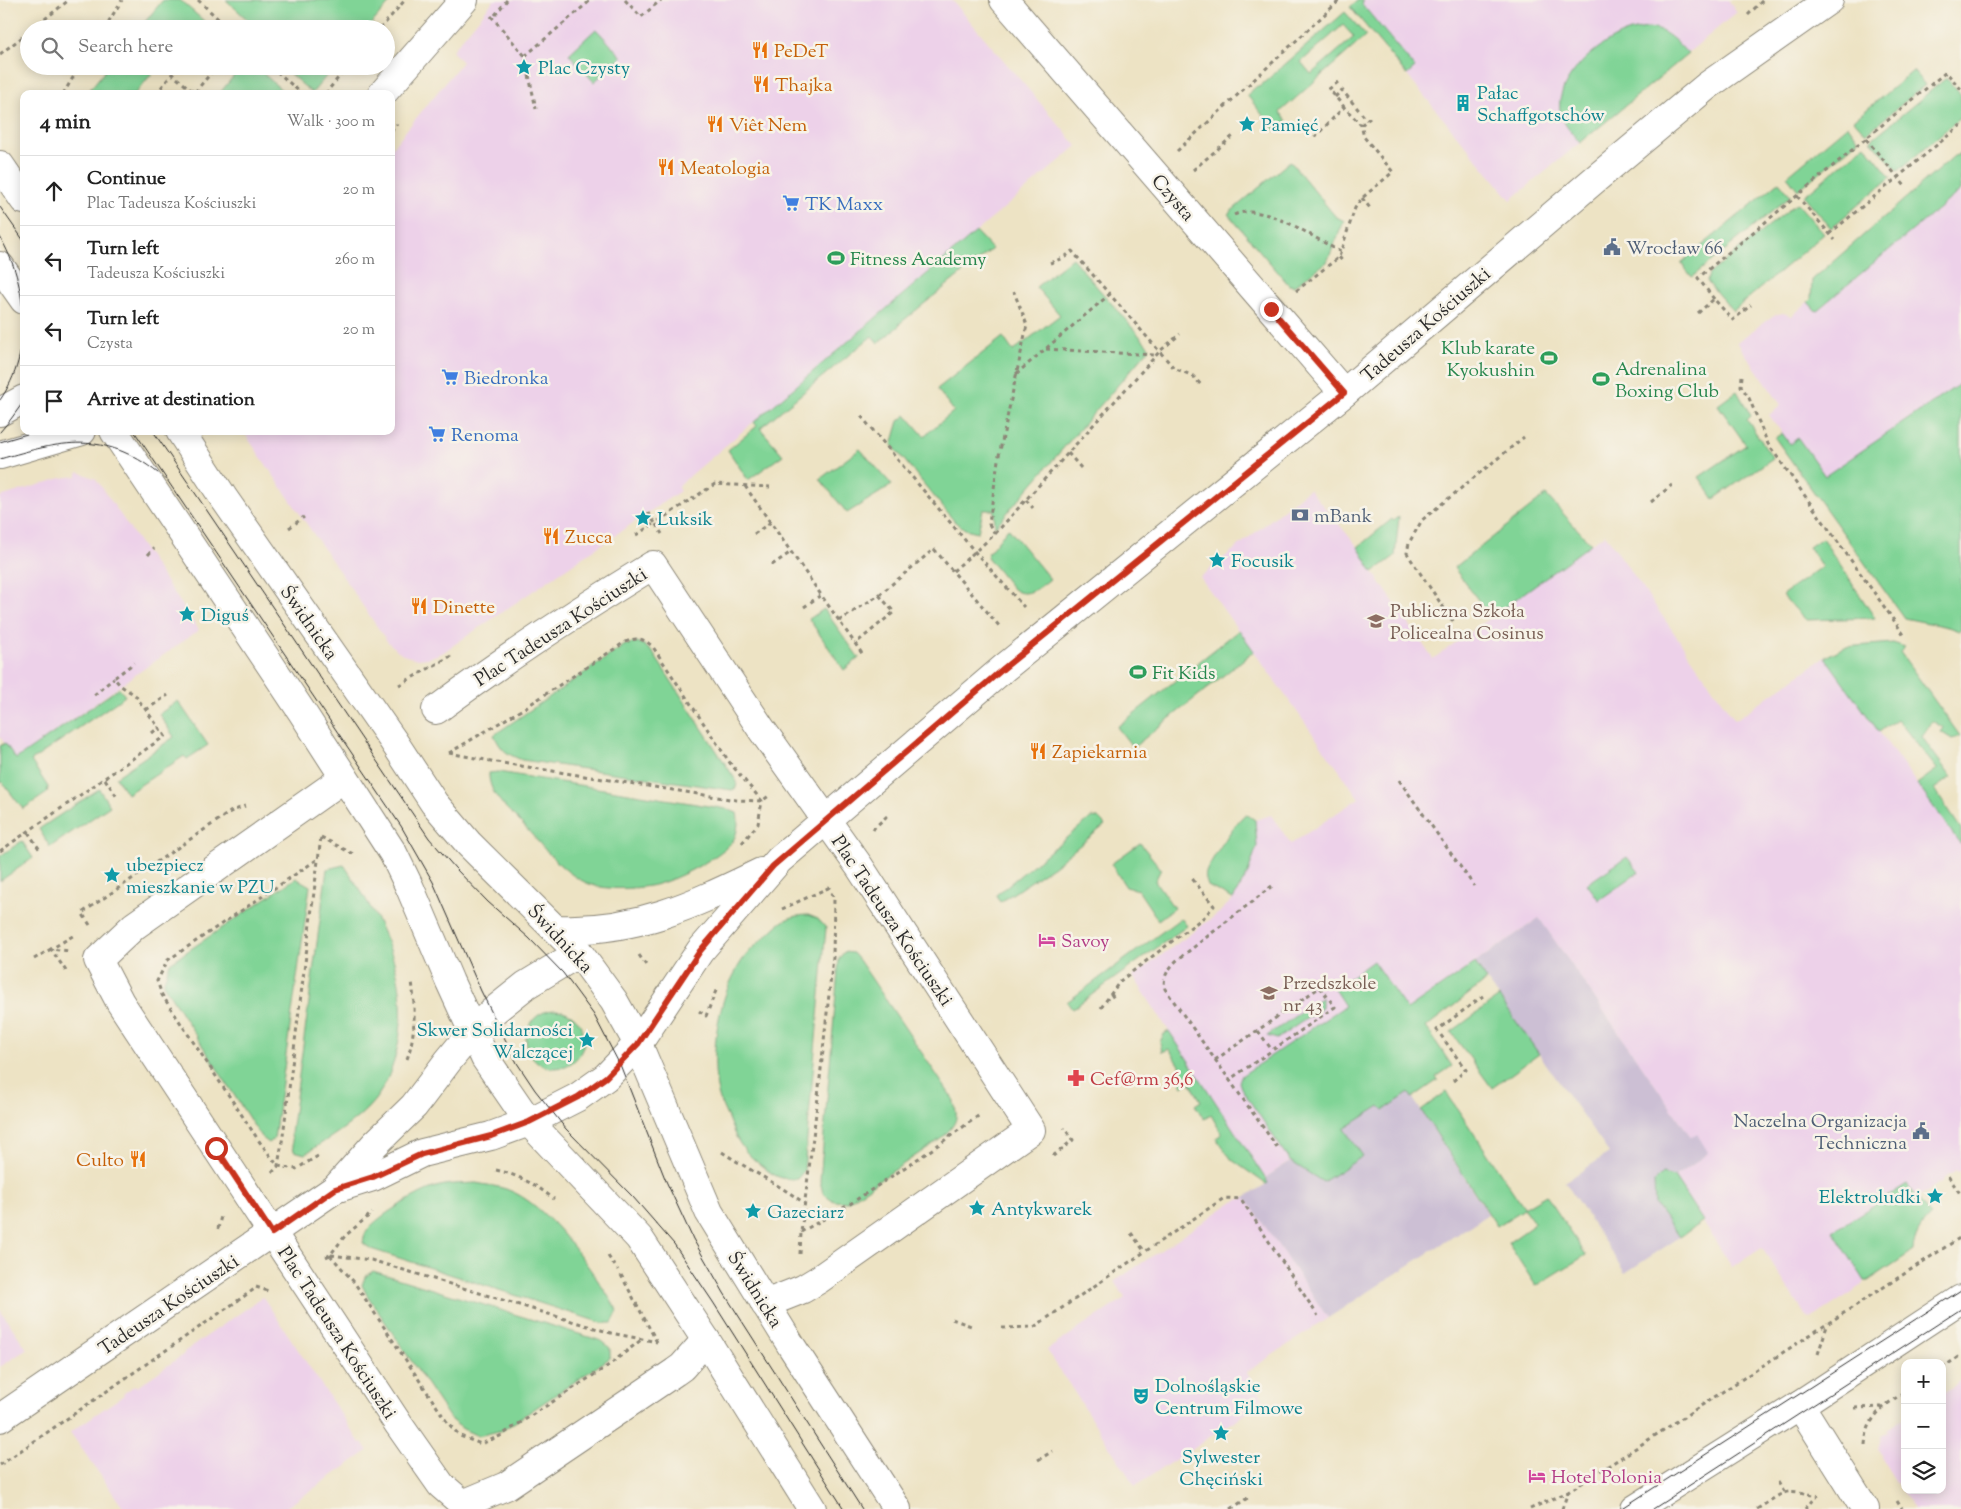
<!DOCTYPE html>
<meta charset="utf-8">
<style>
body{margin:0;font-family:"Sorts Mill Goudy",serif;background:#f2f2f2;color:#222}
.controls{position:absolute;right:15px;bottom:15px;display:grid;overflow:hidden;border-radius:10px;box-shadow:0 2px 12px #0003}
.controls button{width:45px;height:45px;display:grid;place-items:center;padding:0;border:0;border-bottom:1px solid #e0e0e0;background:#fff;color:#222;font:25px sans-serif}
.stop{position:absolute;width:15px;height:15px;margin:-11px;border:4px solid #c8321e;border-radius:50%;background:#fff}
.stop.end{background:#c8321e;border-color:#fff;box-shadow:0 1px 5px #0008}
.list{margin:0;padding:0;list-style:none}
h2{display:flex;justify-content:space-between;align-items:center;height:65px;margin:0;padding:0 20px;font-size:21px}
h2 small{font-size:16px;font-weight:400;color:#767676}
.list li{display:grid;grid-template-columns:32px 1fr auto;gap:15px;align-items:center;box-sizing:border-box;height:70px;padding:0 20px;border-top:1px solid #e0e0e0}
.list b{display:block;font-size:19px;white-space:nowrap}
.list p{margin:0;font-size:16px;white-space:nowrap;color:#767676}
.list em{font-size:16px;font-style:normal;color:#767676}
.icon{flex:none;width:28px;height:28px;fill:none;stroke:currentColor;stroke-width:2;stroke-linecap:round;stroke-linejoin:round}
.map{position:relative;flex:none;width:1961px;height:1509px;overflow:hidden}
.search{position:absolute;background:#fff;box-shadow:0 2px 12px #0003;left:20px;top:20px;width:375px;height:55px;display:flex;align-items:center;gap:12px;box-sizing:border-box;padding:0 18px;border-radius:28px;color:#767676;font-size:19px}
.panel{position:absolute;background:#fff;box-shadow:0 2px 12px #0003;left:20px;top:90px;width:375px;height:345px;border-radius:10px}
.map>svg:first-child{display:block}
</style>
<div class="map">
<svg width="1961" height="1509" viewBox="0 0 1961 1509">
<rect width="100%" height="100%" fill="#f7f3e8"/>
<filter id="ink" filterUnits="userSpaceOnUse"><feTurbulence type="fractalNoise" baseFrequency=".02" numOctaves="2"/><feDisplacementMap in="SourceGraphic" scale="10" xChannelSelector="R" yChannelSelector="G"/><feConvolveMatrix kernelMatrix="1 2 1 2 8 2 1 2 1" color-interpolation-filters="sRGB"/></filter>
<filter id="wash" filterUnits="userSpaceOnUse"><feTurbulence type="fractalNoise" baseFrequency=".0096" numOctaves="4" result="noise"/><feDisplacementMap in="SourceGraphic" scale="20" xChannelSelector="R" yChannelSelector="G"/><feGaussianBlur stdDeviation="1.12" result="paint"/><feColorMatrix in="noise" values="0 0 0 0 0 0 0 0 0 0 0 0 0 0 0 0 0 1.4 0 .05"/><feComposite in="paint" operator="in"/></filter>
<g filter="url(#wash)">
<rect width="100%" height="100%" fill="#ede3c4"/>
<g fill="#edd1e9">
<path d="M 494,0 L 952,0 L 1077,146 L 677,487 L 680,491 L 442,653 L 428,658 L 418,659 L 406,656 L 398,651 L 387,641 L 243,431 L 391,431 L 391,149 L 462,62 L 452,51 Z"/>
<path d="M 1358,0 L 1728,0 L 1737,12 L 1511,200 L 1350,7 Z"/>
<path d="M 1961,158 L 1961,618 L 1904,618 L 1775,438 L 1782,433 L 1769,415 L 1781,405 L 1737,342 L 1774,315 L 1783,313 L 1792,316 L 1811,299 L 1812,280 Z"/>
<path d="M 79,472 L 96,479 L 199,630 L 16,759 L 0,737 L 0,497 L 61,478 L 77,476 L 77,473 Z"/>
<path d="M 1309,489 L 1358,547 L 1373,572 L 1433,659 L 1605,534 L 1735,720 L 1825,657 L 1961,845 L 1961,1171 L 1958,1173 L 1956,1171 L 1943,1179 L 1944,1181 L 1940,1184 L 1939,1183 L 1918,1197 L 1907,1184 L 1834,1232 L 1865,1281 L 1863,1285 L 1811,1319 L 1807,1318 L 1762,1248 L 1732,1267 L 1674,1177 L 1707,1154 L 1691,1137 L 1539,918 L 1407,1010 L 1290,1161 L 1265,1178 L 1133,976 L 1219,913 L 1233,899 L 1247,875 L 1257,846 L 1255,820 L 1271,815 L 1291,844 L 1359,798 L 1200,577 Z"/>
<path d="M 1245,1197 L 1328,1318 L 1247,1372 L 1265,1401 L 1135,1486 L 1047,1350 L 1125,1298 L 1115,1281 L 1231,1203 Z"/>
<path d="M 263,1297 L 360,1443 L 362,1442 L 368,1451 L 284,1509 L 124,1509 L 70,1432 L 124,1395 L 123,1394 L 135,1385 L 137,1387 L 184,1354 L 184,1352 Z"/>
<path d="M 0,1310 L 27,1349 L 0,1367 Z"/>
<path d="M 1961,1381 L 1961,1509 L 1913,1509 L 1881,1458 L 1882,1456 L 1878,1449 L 1881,1435 L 1888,1431 L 1887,1429 L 1905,1417 L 1905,1490 L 1942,1490 L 1942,1393 Z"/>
</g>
<g fill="#ccbfd4">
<path d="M 1539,918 L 1691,1137 L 1697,1134 L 1708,1152 L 1707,1154 L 1674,1177 L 1662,1174 L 1655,1204 L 1680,1237 L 1625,1273 L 1565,1182 L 1609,1153 L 1475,963 Z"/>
<path d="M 1405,1086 L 1488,1214 L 1328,1318 L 1245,1197 L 1268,1183 L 1265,1178 Z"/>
</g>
<g fill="#80d496" stroke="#568060" fill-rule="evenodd">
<path d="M 163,0 L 180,0 L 213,29 L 139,29 Z"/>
<path d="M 226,0 L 392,0 L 367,29 L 258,29 Z"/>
<path d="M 1358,0 L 1363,0 L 1361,3 L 1415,68 L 1407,75 L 1350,7 Z"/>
<path d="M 1345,12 L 1366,36 L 1280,112 L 1287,121 L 1275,131 L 1247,95 L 1257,86 L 1259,87 ZM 1343,25 L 1354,37 L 1311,74 L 1301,62 Z"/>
<path d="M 1648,28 C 1666,29 1676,41 1688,54 L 1580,143 C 1573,134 1561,122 1560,111 C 1555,79 1598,43 1625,33 C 1632,30 1640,29 1648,28 Z"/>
<path d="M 596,29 L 622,57 L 594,82 L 569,54 Z"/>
<path d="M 109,66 L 158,66 L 135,94 L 86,94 Z"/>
<path d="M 242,66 L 255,66 L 286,94 L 219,94 Z"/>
<path d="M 281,66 L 335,66 L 312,93 Z"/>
<path d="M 1913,71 L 1925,85 L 1866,134 L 1854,120 Z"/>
<path d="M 1945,79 L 1947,79 L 1961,95 L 1961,117 L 1898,171 L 1871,140 Z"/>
<path d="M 1848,125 L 1859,140 L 1798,190 L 1787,176 Z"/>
<path d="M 1865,145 L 1891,177 L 1831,228 L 1804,196 Z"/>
<path d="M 1961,154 L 1961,190 L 1816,311 L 1808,302 L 1811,299 L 1812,280 L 1954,156 Z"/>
<path d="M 1290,161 L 1335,216 L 1344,221 L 1327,262 L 1294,286 L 1289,285 L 1228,214 Z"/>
<path d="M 1779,182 L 1791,196 L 1692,277 L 1681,263 Z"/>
<path d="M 1797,203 L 1824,234 L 1733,311 L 1709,284 L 1707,281 L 1709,274 Z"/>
<path d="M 976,232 L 992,249 L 899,324 L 900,325 L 878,343 L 872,336 L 760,428 L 783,455 L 748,480 L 728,450 L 757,426 L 754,422 Z"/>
<path d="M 1072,258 L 1150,348 L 995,527 L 994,510 L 983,510 L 978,532 L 965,529 L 955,522 L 892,445 L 899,421 L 906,415 L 924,436 L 954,411 L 937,389 L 1003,337 L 1013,351 L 1060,315 L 1036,287 Z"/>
<path d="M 1961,383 L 1961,630 L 1959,631 L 1948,627 L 1904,618 L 1775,438 L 1782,433 L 1790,444 L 1798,438 L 1825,476 Z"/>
<path d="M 1737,391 L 1751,416 L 1747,420 L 1773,458 L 1714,499 L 1699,477 L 1746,445 L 1718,405 Z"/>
<path d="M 860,449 L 892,485 L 847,513 L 820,479 Z"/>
<path d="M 1546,495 L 1591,544 L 1491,617 L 1454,568 Z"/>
<path d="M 1399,516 L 1395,556 L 1373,572 L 1358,547 L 1392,519 L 1394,521 Z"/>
<path d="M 1008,528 L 1050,579 C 1039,588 1026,599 1013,589 L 987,557 L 989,552 Z"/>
<path d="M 1822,538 L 1875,618 L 1806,620 L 1782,595 L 1822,567 L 1809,547 Z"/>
<path d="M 824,609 L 859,658 L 844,670 L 809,619 Z"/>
<path d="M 1239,630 L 1254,651 L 1135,746 L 1131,745 L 1117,727 Z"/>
<path d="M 637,642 L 644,645 L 653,653 L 737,782 L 736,788 L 732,790 L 522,760 C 505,753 502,751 494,735 L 625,645 Z"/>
<path d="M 1893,643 L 1905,647 L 1900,652 L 1960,736 L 1952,739 L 1941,732 L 1944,728 L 1932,721 L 1922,737 L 1951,777 L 1934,789 L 1961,829 L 1961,845 L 1917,784 L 1937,769 L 1897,719 L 1879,732 L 1825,657 L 1845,647 Z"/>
<path d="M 119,688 L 125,696 L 31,761 L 48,787 L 47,793 L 23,809 L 2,782 L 0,783 L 0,746 L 5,743 L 16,759 Z"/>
<path d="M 178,701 L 208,745 L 187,759 L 184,756 L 127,794 L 116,777 L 174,737 L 159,714 Z"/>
<path d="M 498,772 L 727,809 L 737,813 C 739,821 738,834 732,842 C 717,859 671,883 649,886 C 631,889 609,890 592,885 C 563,875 543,846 523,825 C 510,811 488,795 489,773 Z"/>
<path d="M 99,789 L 110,806 L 50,847 L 39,829 Z"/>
<path d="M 1246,814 L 1255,820 L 1257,846 L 1247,875 L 1233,899 L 1208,886 C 1206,880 1204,876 1207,870 C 1211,860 1238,818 1246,814 Z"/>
<path d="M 1092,817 L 1098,818 L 1105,825 L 1054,866 L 1000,902 L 996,895 Z"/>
<path d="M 22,841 L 33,858 L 0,881 L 0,856 Z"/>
<path d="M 1140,843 L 1161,869 L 1155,881 L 1174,908 L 1158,920 L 1138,890 L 1126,887 L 1111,864 Z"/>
<path d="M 1627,857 L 1639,872 L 1599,900 L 1587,884 Z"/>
<path d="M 344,865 C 382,921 413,979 397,1049 C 393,1067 386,1086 374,1101 C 356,1123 329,1138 305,1154 L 294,1151 L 291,1134 L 327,869 Z"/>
<path d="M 296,878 L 310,886 L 274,1139 L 269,1143 L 261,1137 L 163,984 L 170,963 Z"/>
<path d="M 808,915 L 818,919 L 826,928 L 804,1171 L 797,1179 C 777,1180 772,1174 757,1162 C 741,1149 735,1137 728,1118 C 724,1110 720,1102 718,1093 C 710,1056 717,1004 736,971 C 742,958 752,948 763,939 C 780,923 784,916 808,915 Z"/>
<path d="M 1181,918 L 1187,926 L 1072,1009 L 1067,1002 Z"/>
<path d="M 844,952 L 853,953 L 859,960 L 953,1099 C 959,1120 957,1122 942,1138 L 847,1202 L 834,1201 L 823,1193 L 820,1181 L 839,959 Z"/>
<path d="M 1373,961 L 1407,1010 L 1475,963 L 1487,980 L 1426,1027 L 1452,1066 L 1436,1077 L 1438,1080 L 1412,1098 L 1409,1093 L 1384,1110 L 1380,1106 L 1344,1129 L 1363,1156 L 1323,1182 L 1290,1161 L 1241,1088 L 1239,1082 L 1241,1076 L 1345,1006 L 1334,989 Z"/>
<path d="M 1322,997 L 1322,1008 L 1277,1039 L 1267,1036 Z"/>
<path d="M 1499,997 L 1539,1054 L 1492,1088 L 1451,1032 Z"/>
<circle cx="555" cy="1039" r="29"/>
<path d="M 1169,1031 L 1265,1178 L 1268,1183 L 1266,1184 L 1232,1160 L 1216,1138 L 1222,1134 L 1211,1115 L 1204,1119 L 1195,1105 L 1201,1101 L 1190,1082 L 1183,1086 L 1174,1072 L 1181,1067 L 1169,1049 L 1162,1052 L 1160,1042 L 1164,1034 Z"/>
<path d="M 1446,1092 L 1524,1208 L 1546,1195 L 1586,1255 L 1536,1286 L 1508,1243 L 1535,1224 L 1524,1209 L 1497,1226 L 1421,1110 Z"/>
<path d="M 1662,1174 L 1674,1177 L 1703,1221 L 1680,1237 L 1655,1204 L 1654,1182 Z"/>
<path d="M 476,1183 C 486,1185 497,1186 506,1189 C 550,1204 593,1273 618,1311 L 612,1323 L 602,1323 L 371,1249 L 363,1243 C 364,1240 364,1235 366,1232 C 374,1218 418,1193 433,1188 C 447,1183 462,1184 476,1183 Z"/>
<path d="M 1907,1184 L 1931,1216 C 1920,1226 1914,1236 1913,1251 L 1868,1281 L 1865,1281 L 1833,1231 Z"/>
<path d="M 373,1271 L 602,1341 L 610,1348 L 610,1358 L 503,1430 L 478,1436 L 463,1429 L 451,1420 L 367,1295 L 362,1285 L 365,1277 Z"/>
</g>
</g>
<g filter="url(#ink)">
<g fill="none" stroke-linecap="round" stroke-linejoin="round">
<g stroke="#8c8778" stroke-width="30">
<g id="minor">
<path d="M 1004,0 L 1344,393"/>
<path d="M 0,266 L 24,300"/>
<path d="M 0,412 L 24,399"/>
<path d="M 0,455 L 82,431"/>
<path d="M 436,710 C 506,658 578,611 653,565 L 762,730 L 859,866 L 1031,1130 L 818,1280 L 803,1289 L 765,1304"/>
<path d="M 344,778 L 134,926 L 98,960 L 120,1002 L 399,1425 L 441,1485 L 463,1504 L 506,1486 L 675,1372 L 682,1367 L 706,1340"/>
<path d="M 556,929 C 634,933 693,905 761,872"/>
<path d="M 335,1189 L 373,1177 L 422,1153 L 491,1136 L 529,1122 L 578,1097 L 606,1077 L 638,1044 L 700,951 L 779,860 L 1004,668 L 1344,393 L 1593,181 L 1707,86 L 1829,0"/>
<path d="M 1800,1405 L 1865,1509"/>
<path d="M 0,1418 L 335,1189 L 375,1144 L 414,1106 L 448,1061 L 472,1032 L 491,1013 L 526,985 L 579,953"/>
<path d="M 1635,1509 L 1800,1405 L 1961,1299"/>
</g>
</g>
<g stroke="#8c8778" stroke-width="30">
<g id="major">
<path d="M 382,94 L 464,0"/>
<path d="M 0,165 L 24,200"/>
<path d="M 114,431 L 302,712 L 393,853 L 410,888 L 450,982 L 485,1058 L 529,1122 L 639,1238 L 706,1340 L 812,1509"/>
<path d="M 180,431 L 223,497 L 392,739 L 434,803 L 469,844 L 579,953 L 614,1001 L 638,1044 L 709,1212 L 792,1347 L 897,1509"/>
</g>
</g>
<g stroke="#8c8778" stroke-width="3" stroke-dasharray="4 4" stroke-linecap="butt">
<path d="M 198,0 L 229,29"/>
<path d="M 625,0 L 641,17 L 661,0"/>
<path d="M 495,15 L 507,0"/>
<path d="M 1748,15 L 1763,0"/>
<path d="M 491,16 L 525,56 L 536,109"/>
<path d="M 32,29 L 69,0"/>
<path d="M 104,29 L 122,0"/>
<path d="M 380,29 L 405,0"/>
<path d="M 0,54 L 29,32"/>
<path d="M 525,56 L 591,0"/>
<path d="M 271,66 L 302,94"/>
<path d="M 1338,82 L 1329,89 L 1344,107"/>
<path d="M 195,92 L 217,66"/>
<path d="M 63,94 L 80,66"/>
<path d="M 156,94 L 172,74 L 196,94"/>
<path d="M 325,94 L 348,66"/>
<path d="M 1335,97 L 1342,90 L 1367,120"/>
<path d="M 1361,125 L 1370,118"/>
<path d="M 391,131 L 397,124"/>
<path d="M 1866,139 L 1905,186"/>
<path d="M 1177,151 L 1340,0"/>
<path d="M 1193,170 L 1233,136"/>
<path d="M 1797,196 L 1835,240"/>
<path d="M 1362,198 L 1370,208"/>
<path d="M 1234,215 C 1264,201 1315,239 1341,252"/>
<path d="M 1829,234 L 1961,125"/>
<path d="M 1339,257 L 1344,263"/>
<path d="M 1050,263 L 1065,257 L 1072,251 L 1174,368 L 1193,376 L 1202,386"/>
<path d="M 1296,291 L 1339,257 L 1355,208 L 1362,198 L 1393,172 L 1364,137 L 1361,125 L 1344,107 L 1313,139"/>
<path d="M 1714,299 L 1698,278 L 1946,72 L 1961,89"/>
<path d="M 1698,313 L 1714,299 L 1733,320 L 1751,305"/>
<path d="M 1046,349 L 1156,355"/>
<path d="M 1016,374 L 1110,294"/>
<path d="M 1742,376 L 1741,386 L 1749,398 L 1768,444 L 1905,636"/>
<path d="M 861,416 L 975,552 L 1024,607"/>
<path d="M 1068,453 L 1081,468"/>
<path d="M 745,486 L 863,655"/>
<path d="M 1026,500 L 1033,508"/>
<path d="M 1651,502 L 1672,485"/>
<path d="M 648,513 L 655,523 L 715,484 L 770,487"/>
<path d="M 289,528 L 304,517"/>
<path d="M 754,534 L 771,522"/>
<path d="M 995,534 L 989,524 L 998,460 L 1027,325 L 1014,292"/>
<path d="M 636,535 L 655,523 L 662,534"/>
<path d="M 148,555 L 154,548"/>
<path d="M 772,565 L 791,552"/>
<path d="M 953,571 L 995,534 L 1160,351 L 1180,334"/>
<path d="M 879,595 L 934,549 L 1000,627"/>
<path d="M 804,607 L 821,595"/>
<path d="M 1467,610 L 1452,620 L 1414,564 L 1407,553 L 1409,543 L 1422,520 L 1524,437"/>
<path d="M 839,621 L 879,595 L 894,612 L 855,644"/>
<path d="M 399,685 L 451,656"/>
<path d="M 94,695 L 114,678"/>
<path d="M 146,710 L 168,695"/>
<path d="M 152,733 L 159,727"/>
<path d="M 449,753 L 526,707 L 625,642 C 638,637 643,638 653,647 L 730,763 L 762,801 L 758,824 L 742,843"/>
<path d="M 449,753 L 502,763 L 736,800 L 762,801 L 770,795"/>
<path d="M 105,779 L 117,797"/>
<path d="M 1399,780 L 1474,886"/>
<path d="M 873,830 L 874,828 L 886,817 L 883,814"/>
<path d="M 28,832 L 40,850"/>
<path d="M 321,837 L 353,854"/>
<path d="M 0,851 L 165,736 L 135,695 L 121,686 L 114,678 L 134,663"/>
<path d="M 1272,886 L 1176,961 C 1168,970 1162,977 1165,989 L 1277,1147"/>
<path d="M 782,909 L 828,888"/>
<path d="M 90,925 L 82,913 L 230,812 L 245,806"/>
<path d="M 639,955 L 648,968"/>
<path d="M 34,959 L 51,949 L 69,951"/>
<path d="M 66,971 L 51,949 L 76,934"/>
<path d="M 1111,994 L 1115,1000"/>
<path d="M 1101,1008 L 1120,981 L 1204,917 L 1214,906 L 1190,876"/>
<path d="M 699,1011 L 706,1016 L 717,988"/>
<path d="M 1258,1031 L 1272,1050"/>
<path d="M 407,1059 C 416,1034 415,1006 412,981"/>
<path d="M 1215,1060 L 1320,987 L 1335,1007 L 1229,1080"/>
<path d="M 1453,1081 L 1466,1070 L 1437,1030 L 1483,996"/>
<path d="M 722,1152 C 749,1170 778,1184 804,1203"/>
<path d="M 318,1156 L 296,1169 L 278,1166 L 259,1141 L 162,995 L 157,981 L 168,960 L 318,859"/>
<path d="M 1053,1156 L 1073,1140 L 1064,1128"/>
<path d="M 496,1170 C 519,1175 536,1185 554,1199"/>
<path d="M 272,1173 L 278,1166 L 283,1136 L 321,837"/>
<path d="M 1948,1176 L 1961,1195"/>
<path d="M 218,1229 L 221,1216"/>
<path d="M 801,1232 L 850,1204 L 931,1150 L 981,1114"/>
<path d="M 1131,1233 L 1145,1252"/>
<path d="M 800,1254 L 801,1232 L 818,1097 L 833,957 L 834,898 L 828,888 L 832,885"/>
<path d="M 330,1255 L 354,1282 L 447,1422 L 460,1436 L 481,1444 L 500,1436 L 609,1365 L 641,1340"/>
<path d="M 331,1255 L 371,1260 L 611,1333 L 657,1342"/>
<path d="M 608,1256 L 618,1270"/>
<path d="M 326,1257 L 330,1255 L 345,1236 L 372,1213"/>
<path d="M 621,1275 L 658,1344"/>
<path d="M 256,1287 L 271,1292"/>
<path d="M 952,1319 L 974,1327"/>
<path d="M 1002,1328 L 1034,1327 L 1224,1198 L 1241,1199 L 1318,1316"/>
<path d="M 1818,1354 L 1828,1323"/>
<path d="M 1942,1368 L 1961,1355"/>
<path d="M 1855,1408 L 1882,1407"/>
<path d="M 1865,1445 C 1867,1417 1883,1406 1905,1392"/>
<path d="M 1038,1460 L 1053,1451"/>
<path d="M 0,1465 L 256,1288"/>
<path d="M 1778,1482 L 1784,1492"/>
<path d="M 1897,1501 L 1902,1509"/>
<path d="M 1231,1509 L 1249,1497"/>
<path d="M 1530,1509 L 1568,1492 L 1961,1237"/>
<path d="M 1562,1509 L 1568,1492"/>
<path d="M 1757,1509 C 1785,1492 1783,1487 1816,1496 L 1818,1495"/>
<path d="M 1805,1509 L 1815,1497"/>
</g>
<use href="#minor" stroke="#fff" stroke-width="28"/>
<use href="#major" stroke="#fff" stroke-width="28"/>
<g stroke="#2b2b2b" stroke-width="1">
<path d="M 0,207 L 24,241"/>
<path d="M 0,237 C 28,285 34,352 0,400"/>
<path d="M 134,431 L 401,826 L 433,882 L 481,991 L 517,1063 L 535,1090 L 566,1129 L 633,1197 L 674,1244 L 713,1302 L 844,1509"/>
<path d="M 153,431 L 429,838 L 455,868 L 488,902 L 529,938 L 563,973 L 594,1015 L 621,1067 L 666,1181 L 693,1239 L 724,1293 L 862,1509"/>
<path d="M 0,432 L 11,419 L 24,401"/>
<path d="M 0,442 L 37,431"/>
<path d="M 0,459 C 61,441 104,430 158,473"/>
<path d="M 1621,1509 L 1961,1290"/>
<path d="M 1653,1509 L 1961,1309"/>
</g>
</g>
</g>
<g fill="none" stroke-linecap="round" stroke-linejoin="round" filter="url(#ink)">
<path stroke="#c8321e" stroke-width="6" d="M 216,1148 L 272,1233 L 335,1189 L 373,1177 L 422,1154 L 491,1136 L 529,1122 L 578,1097 L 606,1077 L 638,1044 L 700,951 L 773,866 L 1004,668 L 1344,393 L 1271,309"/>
</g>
<defs>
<g id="restaurant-bare" transform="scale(1.35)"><path d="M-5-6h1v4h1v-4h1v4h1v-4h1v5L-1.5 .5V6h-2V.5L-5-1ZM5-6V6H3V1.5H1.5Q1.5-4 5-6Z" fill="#e8710a" stroke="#f7f3e8" stroke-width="2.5" paint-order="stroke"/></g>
<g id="sight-bare" transform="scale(1.35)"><path d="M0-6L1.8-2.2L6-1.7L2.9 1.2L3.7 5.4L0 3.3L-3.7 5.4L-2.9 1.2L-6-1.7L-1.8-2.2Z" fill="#0f9aa8" stroke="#f7f3e8" stroke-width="2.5" paint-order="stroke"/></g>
<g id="building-bare" transform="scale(1.35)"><path d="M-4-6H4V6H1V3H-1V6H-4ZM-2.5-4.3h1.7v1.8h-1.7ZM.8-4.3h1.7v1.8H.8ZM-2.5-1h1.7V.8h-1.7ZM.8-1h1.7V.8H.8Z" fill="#0f9aa8" stroke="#f7f3e8" stroke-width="2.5" paint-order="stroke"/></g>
<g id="supermarket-bare" transform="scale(1.35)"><path d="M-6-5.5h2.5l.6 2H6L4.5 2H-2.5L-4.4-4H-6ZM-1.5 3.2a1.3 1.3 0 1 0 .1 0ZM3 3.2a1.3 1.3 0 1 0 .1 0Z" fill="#3f7fe0" stroke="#f7f3e8" stroke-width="2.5" paint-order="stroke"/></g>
<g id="civic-bare" transform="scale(1.35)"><path d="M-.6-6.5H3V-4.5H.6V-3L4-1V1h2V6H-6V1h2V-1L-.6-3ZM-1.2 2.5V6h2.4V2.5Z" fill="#5c6f8a" stroke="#f7f3e8" stroke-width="2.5" paint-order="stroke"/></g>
<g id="stadium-bare" transform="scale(1.35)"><path d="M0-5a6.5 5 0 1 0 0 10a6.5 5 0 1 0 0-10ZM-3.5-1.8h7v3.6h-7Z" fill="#2e9e5b" stroke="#f7f3e8" stroke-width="2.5" paint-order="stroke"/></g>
<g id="bank-bare" transform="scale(1.35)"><path d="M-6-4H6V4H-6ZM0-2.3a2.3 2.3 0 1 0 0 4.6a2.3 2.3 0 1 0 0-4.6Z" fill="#5c6f8a" stroke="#f7f3e8" stroke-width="2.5" paint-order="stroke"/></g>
<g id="university-bare" transform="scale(1.35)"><path d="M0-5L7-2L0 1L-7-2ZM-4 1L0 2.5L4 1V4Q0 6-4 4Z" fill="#8d6e63" stroke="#f7f3e8" stroke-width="2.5" paint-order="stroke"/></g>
<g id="hotel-bare" transform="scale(1.35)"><path d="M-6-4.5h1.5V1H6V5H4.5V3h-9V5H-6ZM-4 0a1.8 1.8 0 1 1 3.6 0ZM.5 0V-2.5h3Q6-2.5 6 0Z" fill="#d1479c" stroke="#f7f3e8" stroke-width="2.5" paint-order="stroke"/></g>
<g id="school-bare" transform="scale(1.35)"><path d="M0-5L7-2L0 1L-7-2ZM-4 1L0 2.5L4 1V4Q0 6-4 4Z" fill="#8d6e63" stroke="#f7f3e8" stroke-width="2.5" paint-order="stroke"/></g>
<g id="pharmacy-bare" transform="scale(1.35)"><path d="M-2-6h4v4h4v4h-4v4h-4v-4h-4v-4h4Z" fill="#e0444e" stroke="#f7f3e8" stroke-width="2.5" paint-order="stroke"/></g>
<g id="theatre-bare" transform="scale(1.35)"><path d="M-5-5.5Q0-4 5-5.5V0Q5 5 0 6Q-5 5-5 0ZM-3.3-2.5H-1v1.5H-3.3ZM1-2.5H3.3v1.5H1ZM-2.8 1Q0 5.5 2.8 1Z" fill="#0f9aa8" stroke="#f7f3e8" stroke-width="2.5" paint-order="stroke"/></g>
</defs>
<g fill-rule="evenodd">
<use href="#restaurant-bare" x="760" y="50"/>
<use href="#sight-bare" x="524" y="67"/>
<use href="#restaurant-bare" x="761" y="84"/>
<use href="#building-bare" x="1463" y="103"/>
<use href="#restaurant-bare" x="715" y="124"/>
<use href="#sight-bare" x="1247" y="124"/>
<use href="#restaurant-bare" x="666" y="167"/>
<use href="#supermarket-bare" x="791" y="203"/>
<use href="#civic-bare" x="1612" y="247"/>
<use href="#stadium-bare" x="836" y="258"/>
<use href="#stadium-bare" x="1549" y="358"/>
<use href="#supermarket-bare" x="450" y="377"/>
<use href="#stadium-bare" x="1601" y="379"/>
<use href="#supermarket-bare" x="437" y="434"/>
<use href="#bank-bare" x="1300" y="515"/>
<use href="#sight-bare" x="643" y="518"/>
<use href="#restaurant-bare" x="551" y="536"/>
<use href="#sight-bare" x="1217" y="560"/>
<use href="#restaurant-bare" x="419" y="606"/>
<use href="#sight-bare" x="187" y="614"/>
<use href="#university-bare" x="1376" y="621"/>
<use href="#stadium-bare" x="1138" y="672"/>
<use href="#restaurant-bare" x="1038" y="751"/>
<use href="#sight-bare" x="112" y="875"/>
<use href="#hotel-bare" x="1047" y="940"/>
<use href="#school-bare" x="1269" y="993"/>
<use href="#sight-bare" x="587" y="1040"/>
<use href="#pharmacy-bare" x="1076" y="1078"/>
<use href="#civic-bare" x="1921" y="1131"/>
<use href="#restaurant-bare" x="138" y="1159"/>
<use href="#sight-bare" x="1935" y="1196"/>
<use href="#sight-bare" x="977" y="1208"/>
<use href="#sight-bare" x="753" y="1211"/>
<use href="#theatre-bare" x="1141" y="1396"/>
<use href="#sight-bare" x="1221" y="1433"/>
<use href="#hotel-bare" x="1537" y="1476"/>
</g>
<g text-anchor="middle" stroke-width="5" stroke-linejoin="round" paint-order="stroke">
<g font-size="19" fill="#c56008" stroke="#f7f3e8" text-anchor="start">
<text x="774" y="57">PeDeT</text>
<text x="775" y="91">Thajka</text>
<text x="729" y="131">Viêt Nem</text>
<text x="680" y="174">Meatologia</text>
<text x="565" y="543">Zucca</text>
<text x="433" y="613">Dinette</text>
<text x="1052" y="758">Zapiekarnia</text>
<text x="124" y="1166" text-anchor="end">Culto</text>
</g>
<g font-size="19" fill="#0d838f" stroke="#f7f3e8" text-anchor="start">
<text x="538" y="74">Plac Czysty</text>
<text x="1477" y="99">Pałac<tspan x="1477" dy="22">Schaffgotschów</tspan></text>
<text x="1261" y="131">Pamięć</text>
<text x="657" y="525">Luksik</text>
<text x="1231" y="567">Focusik</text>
<text x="201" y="621">Diguś</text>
<text x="126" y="871">ubezpiecz<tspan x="126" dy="22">mieszkanie w PZU</tspan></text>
<text x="573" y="1036" text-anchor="end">Skwer Solidarności<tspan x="573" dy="22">Walczącej</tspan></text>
<text x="1921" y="1203" text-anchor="end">Elektroludki</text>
<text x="991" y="1215">Antykwarek</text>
<text x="767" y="1218">Gazeciarz</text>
<text x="1155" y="1392">Dolnośląskie<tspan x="1155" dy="22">Centrum Filmowe</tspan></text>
<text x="1221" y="1463" text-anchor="middle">Sylwester<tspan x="1221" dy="22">Chęciński</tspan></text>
</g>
<g font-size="19" fill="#2b2b2b" stroke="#f7f3e8">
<text transform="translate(1174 197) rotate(49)" y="7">Czysta</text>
<text transform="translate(1425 324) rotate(-41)" y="7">Tadeusza Kościuszki</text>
<text transform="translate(310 622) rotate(55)" y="7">Świdnicka</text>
<text transform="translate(560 626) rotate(-33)" y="7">Plac Tadeusza Kościuszki</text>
<text transform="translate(893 920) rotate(56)" y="7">Plac Tadeusza Kościuszki</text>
<text transform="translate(561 938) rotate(47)" y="7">Świdnicka</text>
<text transform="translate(756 1289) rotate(58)" y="7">Świdnicka</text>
<text transform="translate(168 1304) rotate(-34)" y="7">Tadeusza Kościuszki</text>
<text transform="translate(338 1332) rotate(57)" y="7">Plac Tadeusza Kościuszki</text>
</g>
<g font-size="19" fill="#366cbe" stroke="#f7f3e8" text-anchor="start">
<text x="805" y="210">TK Maxx</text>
<text x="464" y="384">Biedronka</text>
<text x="451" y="441">Renoma</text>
</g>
<g font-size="19" fill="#4e5e75" stroke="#f7f3e8" text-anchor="start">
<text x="1626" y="254">Wrocław 66</text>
<text x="1314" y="522">mBank</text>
<text x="1907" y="1127" text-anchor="end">Naczelna Organizacja<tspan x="1907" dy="22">Techniczna</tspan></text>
</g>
<g font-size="19" fill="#27864d" stroke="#f7f3e8" text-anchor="start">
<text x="850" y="265">Fitness Academy</text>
<text x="1535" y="354" text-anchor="end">Klub karate<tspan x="1535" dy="22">Kyokushin</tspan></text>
<text x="1615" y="375">Adrenalina<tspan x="1615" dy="22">Boxing Club</tspan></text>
<text x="1152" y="679">Fit Kids</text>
</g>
<g font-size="19" fill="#785e54" stroke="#f7f3e8" text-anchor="start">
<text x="1390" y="617">Publiczna Szkoła<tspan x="1390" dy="22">Policealna Cosinus</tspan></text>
<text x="1283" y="989">Przedszkole<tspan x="1283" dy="22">nr 43</tspan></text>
</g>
<g font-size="19" fill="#b23c85" stroke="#f7f3e8" text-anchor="start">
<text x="1061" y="947">Savoy</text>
<text x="1551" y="1483">Hotel Polonia</text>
</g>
<g font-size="19" fill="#be3a42" stroke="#f7f3e8" text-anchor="start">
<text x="1090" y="1085">Cef@rm 36,6</text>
</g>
</g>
</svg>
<div class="controls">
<button>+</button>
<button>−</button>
<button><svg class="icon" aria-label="layers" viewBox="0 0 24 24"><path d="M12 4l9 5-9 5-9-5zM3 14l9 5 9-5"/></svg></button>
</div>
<div class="stop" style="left:216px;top:1148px"></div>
<div class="stop end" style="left:1271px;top:309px"></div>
<div class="search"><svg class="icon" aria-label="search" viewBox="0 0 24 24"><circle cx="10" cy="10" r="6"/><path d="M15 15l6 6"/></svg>Search here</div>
<section class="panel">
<h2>4 min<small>Walk · 300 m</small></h2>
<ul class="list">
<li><svg class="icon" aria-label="ahead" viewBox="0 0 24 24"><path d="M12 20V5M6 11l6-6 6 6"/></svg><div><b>Continue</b><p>Plac Tadeusza Kościuszki</p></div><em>20 m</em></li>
<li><svg class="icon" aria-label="left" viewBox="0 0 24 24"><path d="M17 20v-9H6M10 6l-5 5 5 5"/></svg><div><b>Turn left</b><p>Tadeusza Kościuszki</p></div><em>260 m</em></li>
<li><svg class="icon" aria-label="left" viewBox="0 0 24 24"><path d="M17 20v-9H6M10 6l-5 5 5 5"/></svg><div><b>Turn left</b><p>Czysta</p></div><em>20 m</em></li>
<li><svg class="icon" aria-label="arrive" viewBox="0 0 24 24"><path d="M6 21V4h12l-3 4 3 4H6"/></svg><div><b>Arrive at destination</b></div></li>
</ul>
</section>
</div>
